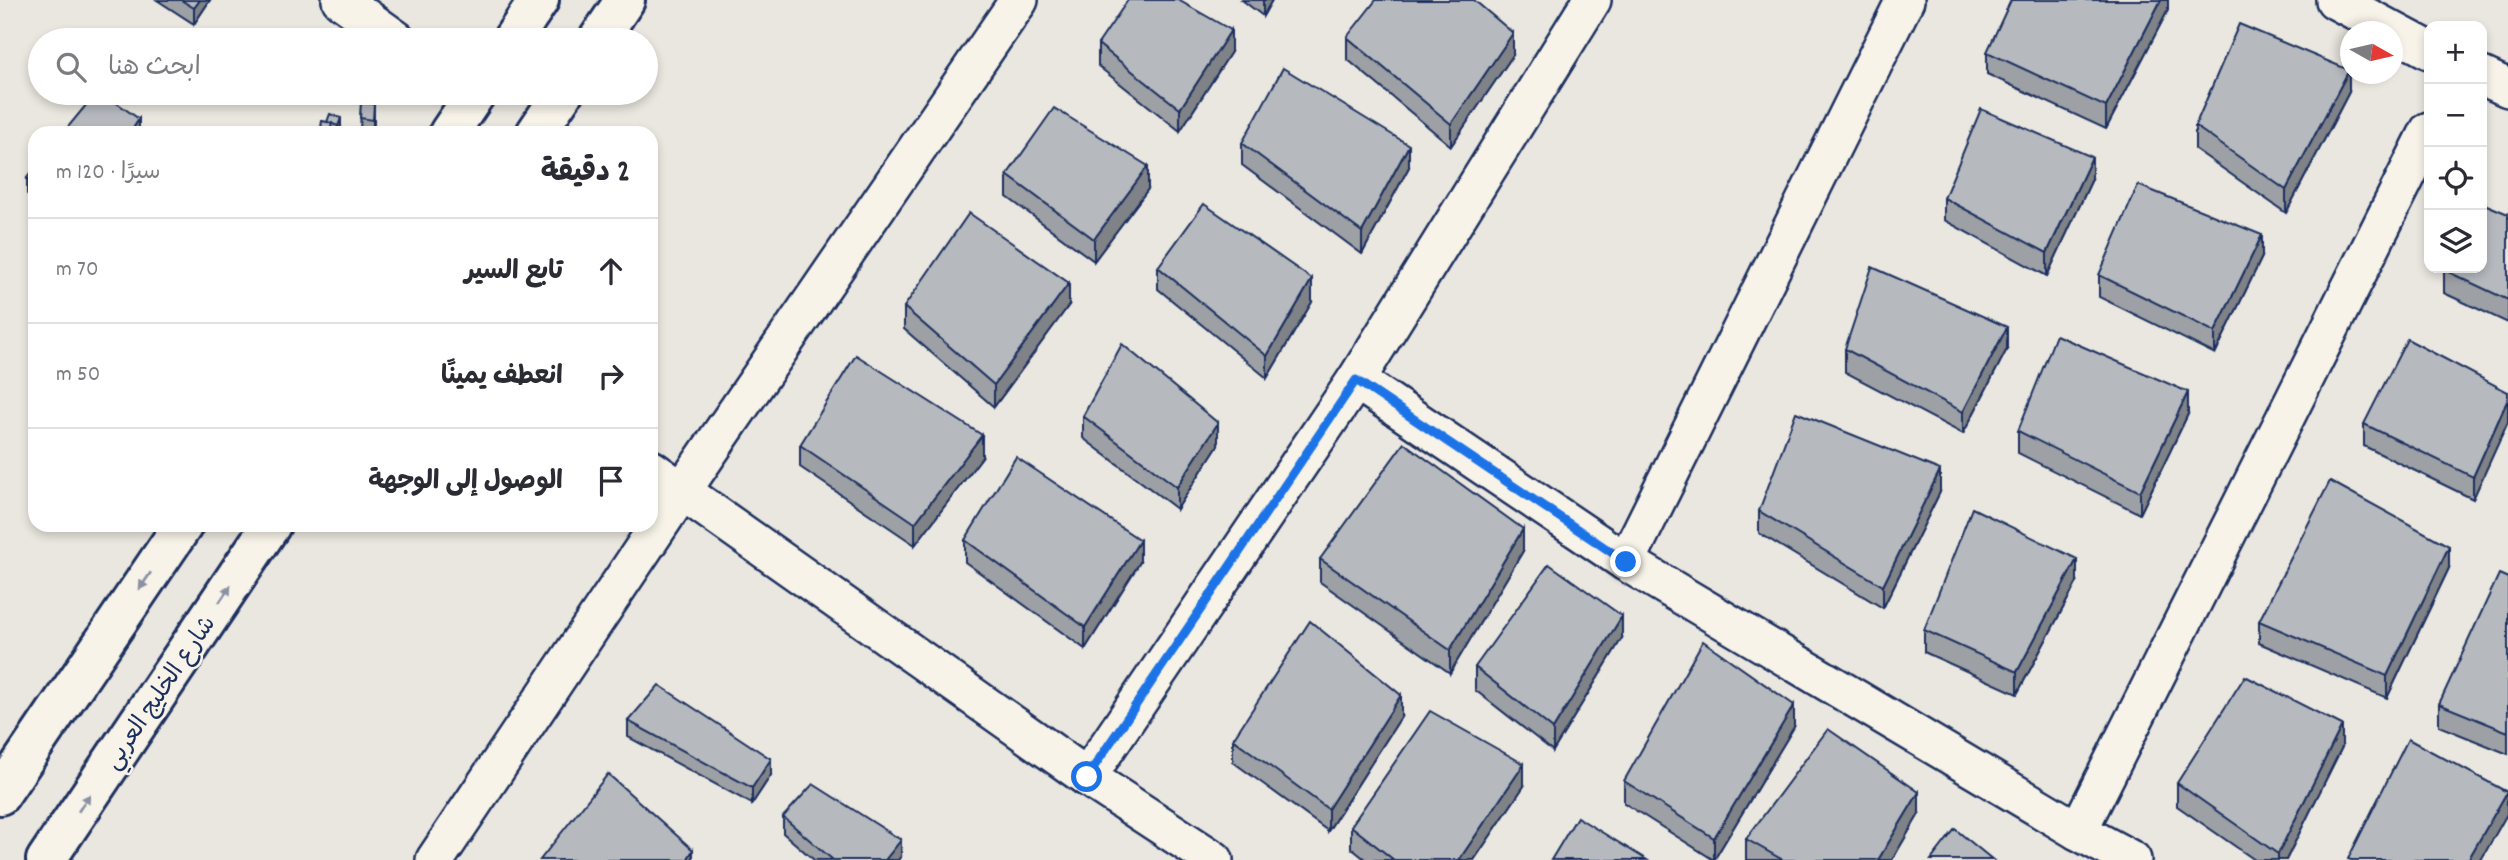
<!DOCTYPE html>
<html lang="ar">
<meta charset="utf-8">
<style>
body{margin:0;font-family:Dekko,"Playpen Sans Arabic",sans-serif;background:#f7f7f7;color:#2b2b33;direction:rtl}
.controls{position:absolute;right:21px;top:21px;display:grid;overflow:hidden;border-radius:14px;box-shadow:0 4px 10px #0003}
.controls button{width:63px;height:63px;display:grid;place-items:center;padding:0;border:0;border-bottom:2px solid #e1e1e2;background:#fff;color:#2b2b33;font:35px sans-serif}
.compass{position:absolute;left:2340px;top:21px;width:63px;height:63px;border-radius:50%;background:#fff;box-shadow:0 4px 10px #0003;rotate:98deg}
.stop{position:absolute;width:21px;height:21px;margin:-16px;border:5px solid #1a73e8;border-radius:50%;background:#fff}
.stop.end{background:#1a73e8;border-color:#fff;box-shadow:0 2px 7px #0008}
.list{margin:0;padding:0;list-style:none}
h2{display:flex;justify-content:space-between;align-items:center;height:91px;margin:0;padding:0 28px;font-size:30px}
h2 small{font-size:23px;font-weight:400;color:#7c7c81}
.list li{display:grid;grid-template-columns:46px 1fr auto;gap:21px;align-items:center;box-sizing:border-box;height:105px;padding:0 28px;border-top:2px solid #e1e1e2}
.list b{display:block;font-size:26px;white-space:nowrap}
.list em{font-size:23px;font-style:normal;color:#7c7c81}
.icon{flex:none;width:38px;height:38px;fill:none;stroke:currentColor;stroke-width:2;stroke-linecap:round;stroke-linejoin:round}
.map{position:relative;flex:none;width:2508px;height:860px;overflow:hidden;direction:ltr}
.search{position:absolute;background:#fff;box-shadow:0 4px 10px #0003;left:28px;top:28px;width:630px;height:77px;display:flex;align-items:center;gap:18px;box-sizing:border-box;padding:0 24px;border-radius:38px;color:#7c7c81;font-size:26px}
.panel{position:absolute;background:#fff;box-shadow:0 4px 10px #0003;left:28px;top:126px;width:630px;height:406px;border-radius:21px;direction:rtl}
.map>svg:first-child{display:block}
</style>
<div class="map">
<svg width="2508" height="860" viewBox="0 0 2508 860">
<rect width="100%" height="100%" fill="#eae7e0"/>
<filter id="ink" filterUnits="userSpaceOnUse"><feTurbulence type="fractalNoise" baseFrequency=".0143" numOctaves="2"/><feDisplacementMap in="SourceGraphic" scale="14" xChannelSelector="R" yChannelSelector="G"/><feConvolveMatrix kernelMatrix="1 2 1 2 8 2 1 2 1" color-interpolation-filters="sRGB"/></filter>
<g filter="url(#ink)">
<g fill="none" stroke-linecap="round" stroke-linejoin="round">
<g stroke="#1b2f5e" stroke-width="42">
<g id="minor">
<path d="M 341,0 L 397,40"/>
<path d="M 2335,0 L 2429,50"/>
<path d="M 2482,76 L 2508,88"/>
<path d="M 1356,380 L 1626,562 L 2078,831 L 2132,860"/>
<path d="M 651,469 L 1087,777 L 1214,860"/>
<path d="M 1626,562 L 1905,0"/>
<path d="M 1087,777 L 1356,380 L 1592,0"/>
<path d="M 2078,831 L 2429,131"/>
<path d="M 435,860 L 682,491 L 1019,0"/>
</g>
</g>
<g stroke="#1b2f5e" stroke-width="44">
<g id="secondary">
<path d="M 512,40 L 539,0"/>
<path d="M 598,40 L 625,0"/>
<path d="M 449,133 L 476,93"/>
<path d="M 536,133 L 563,93"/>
<path d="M 0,795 L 183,525"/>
<path d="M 46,860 L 271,525"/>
</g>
</g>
<use href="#minor" stroke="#f7f3e8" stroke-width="37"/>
<use href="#secondary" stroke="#f7f3e8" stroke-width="38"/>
</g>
<g fill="#9da0a4" stroke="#1b2f5e" stroke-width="2">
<path d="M 157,0 L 210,0 L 194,24 Z"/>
<path d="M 1242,0 L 1272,0 L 1263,16 Z"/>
<path d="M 2168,0 L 2168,10 L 2106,129 L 1987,74 L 1987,52 Z"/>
<path d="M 1347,37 L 1513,55 L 1451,146 L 1347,59 Z"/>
<path d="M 1098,44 L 1231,52 L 1180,131 L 1098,66 Z"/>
<path d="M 2349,92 L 2286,213 L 2195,149 L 2195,126 Z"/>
<path d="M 361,103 L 374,121 L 373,133 L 360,133 Z"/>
<path d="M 322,121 L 341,126 L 339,133 L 332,132 L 332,133 L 321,133 Z"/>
<path d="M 1242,143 L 1409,167 L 1362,254 L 1242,165 Z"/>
<path d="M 35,168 L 35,199 L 27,194 L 27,178 Z"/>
<path d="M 1007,175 L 1148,189 L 1094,261 L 1007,197 Z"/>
<path d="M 2092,179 L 2047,276 L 1944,220 L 1944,198 Z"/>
<path d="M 2508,214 L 2508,323 L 2444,293 L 2444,270 Z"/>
<path d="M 2262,257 L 2215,354 L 2099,297 L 2099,275 Z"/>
<path d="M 1158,267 L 1312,302 L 1267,378 L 1158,289 Z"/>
<path d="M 1069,305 L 994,407 L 904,329 L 904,307 Z"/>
<path d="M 1845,349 L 2007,349 L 1963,434 L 1845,372 Z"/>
<path d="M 2508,392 L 2473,499 L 2364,446 L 2364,424 Z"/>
<path d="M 2188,414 L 2140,514 L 2018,453 L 2018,431 Z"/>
<path d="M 1083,416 L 1218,445 L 1177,509 L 1083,438 Z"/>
<path d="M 800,445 L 982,457 L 915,545 L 800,467 Z"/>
<path d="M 1940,492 L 1883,608 L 1759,533 L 1759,511 Z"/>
<path d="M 965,540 L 1140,562 L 1085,649 L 965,562 Z"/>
<path d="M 1523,551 L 1450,673 L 1320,582 L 1320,559 Z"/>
<path d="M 2449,568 L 2387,698 L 2259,643 L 2259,621 Z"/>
<path d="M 2508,578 L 2508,754 L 2439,726 L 2439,704 Z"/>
<path d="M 2077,582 L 2017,694 L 1924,652 L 1924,630 Z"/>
<path d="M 1622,638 L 1553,751 L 1475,690 L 1475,667 Z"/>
<path d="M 1401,717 L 1328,831 L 1233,762 L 1233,739 Z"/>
<path d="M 628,721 L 771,775 L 752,804 L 628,737 Z"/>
<path d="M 1794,727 L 1714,860 L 1624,803 L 1624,781 Z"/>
<path d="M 2342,747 L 2286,860 L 2255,860 L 2177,806 L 2177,783 Z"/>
<path d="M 1524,786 L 1474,860 L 1366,860 L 1351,848 L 1351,826 Z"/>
<path d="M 1919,814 L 1892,860 L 1746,860 L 1746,839 Z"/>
<path d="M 783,817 L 901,856 L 898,860 L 814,860 L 783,833 Z"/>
</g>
<g fill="#7f8286" stroke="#1b2f5e" stroke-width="2">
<path d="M 200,0 L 210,0 L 194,24 L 194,8 Z"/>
<path d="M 1263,0 L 1272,0 L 1263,16 Z"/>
<path d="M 2161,0 L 2168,0 L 2168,10 L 2106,129 L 2106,107 Z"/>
<path d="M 1231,30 L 1231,52 L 1180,131 L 1180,109 Z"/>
<path d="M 1513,33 L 1513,55 L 1451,146 L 1451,124 Z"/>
<path d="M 2349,70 L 2349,92 L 2286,213 L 2286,190 Z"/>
<path d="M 374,104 L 374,121 L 373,133 L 373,120 Z"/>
<path d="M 341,118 L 341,126 L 338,133 L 338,126 Z"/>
<path d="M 139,119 L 139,133 L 130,133 Z"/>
<path d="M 1409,145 L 1409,167 L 1362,254 L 1362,232 Z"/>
<path d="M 2092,157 L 2092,179 L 2047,276 L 2047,253 Z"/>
<path d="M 1148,166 L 1148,189 L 1094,261 L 1094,239 Z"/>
<path d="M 2262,235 L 2262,257 L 2215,354 L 2215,332 Z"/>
<path d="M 1312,279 L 1312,302 L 1267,378 L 1267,356 Z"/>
<path d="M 1069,283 L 1069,305 L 994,407 L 994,385 Z"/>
<path d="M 2007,327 L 2007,349 L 1963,434 L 1963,412 Z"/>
<path d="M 2188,392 L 2188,414 L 2140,514 L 2140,492 Z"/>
<path d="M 2508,399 L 2508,422 L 2473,499 L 2473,477 Z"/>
<path d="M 1218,423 L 1218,445 L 1177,509 L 1177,487 Z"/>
<path d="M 982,435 L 982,457 L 915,545 L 915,523 Z"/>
<path d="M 1940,470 L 1940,492 L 1883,608 L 1883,586 Z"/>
<path d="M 1523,529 L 1523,551 L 1450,673 L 1450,650 Z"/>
<path d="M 1140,540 L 1140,562 L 1085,649 L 1085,627 Z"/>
<path d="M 2449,546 L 2449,568 L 2387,698 L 2387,676 Z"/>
<path d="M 2077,559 L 2077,582 L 2017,694 L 2017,672 Z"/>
<path d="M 1622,616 L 1622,638 L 1553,751 L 1553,729 Z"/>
<path d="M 1401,695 L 1401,717 L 1328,831 L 1328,809 Z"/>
<path d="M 1794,705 L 1794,727 L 1714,860 L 1714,838 Z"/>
<path d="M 2342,725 L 2342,747 L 2286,860 L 2278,860 L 2278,854 Z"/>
<path d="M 771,759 L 771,775 L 752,804 L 752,788 Z"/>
<path d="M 1524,764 L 1524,786 L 1474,860 L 1459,860 Z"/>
<path d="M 1919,792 L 1919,814 L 1892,860 L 1878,860 Z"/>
<path d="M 2507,792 L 2507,814 L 2481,860 L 2468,860 Z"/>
<path d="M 901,840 L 901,856 L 898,860 L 885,860 Z"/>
<path d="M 693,850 L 693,860 L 687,860 Z"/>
</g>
<g fill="#b6babf" stroke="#1b2f5e" stroke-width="2">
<path d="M 181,0 L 200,0 L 194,8 Z"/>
<path d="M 1128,0 L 1178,0 L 1231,30 L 1180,109 L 1098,44 Z"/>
<path d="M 1376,0 L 1474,0 L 1513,33 L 1451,124 L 1347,37 Z"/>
<path d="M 2011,0 L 2161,0 L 2106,107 L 1987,52 Z"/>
<path d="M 2239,24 L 2349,70 L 2286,190 L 2195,126 Z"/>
<path d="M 367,31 L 379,35 L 377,40 L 364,40 Z"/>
<path d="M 1283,68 L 1409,145 L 1362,232 L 1242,143 Z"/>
<path d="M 96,93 L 103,93 L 139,119 L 130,133 L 63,133 Z"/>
<path d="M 361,103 L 374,104 L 373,120 L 360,118 Z"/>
<path d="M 1054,108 L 1148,166 L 1094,239 L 1007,175 Z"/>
<path d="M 1981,109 L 2092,157 L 2047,253 L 1944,198 Z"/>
<path d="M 330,114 L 341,118 L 338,126 L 327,122 Z"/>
<path d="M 322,121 L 332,123 L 330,132 L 321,130 Z"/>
<path d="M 35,168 L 35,183 L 27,178 Z"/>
<path d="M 2138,185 L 2262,235 L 2215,332 L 2099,275 Z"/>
<path d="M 2482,203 L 2508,214 L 2508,300 L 2444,270 L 2445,268 L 2482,268 Z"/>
<path d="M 1204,204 L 1312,279 L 1267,356 L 1158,267 Z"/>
<path d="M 969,213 L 1069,283 L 994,385 L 904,307 Z"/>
<path d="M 1872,267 L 2007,327 L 1963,412 L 1845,349 Z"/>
<path d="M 2056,335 L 2188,392 L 2140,492 L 2018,431 Z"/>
<path d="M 2407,339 L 2508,392 L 2508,399 L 2473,477 L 2364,424 Z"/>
<path d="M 1122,344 L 1218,423 L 1177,487 L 1083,416 Z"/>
<path d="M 856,355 L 982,435 L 915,523 L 800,445 Z"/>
<path d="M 1796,412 L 1940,470 L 1883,586 L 1759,511 Z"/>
<path d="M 1404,443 L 1523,529 L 1450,650 L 1320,559 Z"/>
<path d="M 1016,457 L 1140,540 L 1085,627 L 965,540 Z"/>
<path d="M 2330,481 L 2449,546 L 2387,676 L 2259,621 Z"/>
<path d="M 1972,508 L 2077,559 L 2017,672 L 1924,630 Z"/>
<path d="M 1549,564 L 1622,616 L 1553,729 L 1475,667 Z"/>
<path d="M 2499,574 L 2508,578 L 2508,732 L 2439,704 Z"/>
<path d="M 1310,621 L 1401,695 L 1328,809 L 1233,739 Z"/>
<path d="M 1703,641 L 1794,705 L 1714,838 L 1624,781 Z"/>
<path d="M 2245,676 L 2342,725 L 2278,854 L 2177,783 Z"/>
<path d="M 659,685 L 771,759 L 752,788 L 628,721 Z"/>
<path d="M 1430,711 L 1524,764 L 1459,860 L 1394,860 L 1351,826 Z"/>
<path d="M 1828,729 L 1919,792 L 1878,860 L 1783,860 L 1746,839 Z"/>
<path d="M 2408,739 L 2507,792 L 2468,860 L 2351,860 L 2348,859 Z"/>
<path d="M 608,774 L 693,850 L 687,860 L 540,860 Z"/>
<path d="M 813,784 L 901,840 L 885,860 L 833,860 L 783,817 Z"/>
<path d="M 1577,817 L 1647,860 L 1551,860 Z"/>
<path d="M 1955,829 L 1993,860 L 1931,860 Z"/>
</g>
<defs><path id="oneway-solid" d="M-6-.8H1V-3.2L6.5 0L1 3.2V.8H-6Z" transform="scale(1.75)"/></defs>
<g fill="#8991a3">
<use href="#oneway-solid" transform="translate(145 581) rotate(124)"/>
<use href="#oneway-solid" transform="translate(225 594) rotate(-56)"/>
<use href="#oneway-solid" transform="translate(84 803) rotate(-56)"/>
</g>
</g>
<g fill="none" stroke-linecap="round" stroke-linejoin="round" filter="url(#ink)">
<path stroke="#1a73e8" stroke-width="9" d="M 1087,777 L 1356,380 L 1626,562"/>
</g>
<g text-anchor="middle" stroke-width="5" stroke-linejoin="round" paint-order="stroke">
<g font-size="24" fill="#1b2f5e" stroke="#f7f3e8">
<text transform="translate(159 692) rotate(-56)" y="8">شارع الخليج العربي</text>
</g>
</g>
</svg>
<div class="controls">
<button>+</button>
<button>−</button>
<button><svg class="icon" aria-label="locate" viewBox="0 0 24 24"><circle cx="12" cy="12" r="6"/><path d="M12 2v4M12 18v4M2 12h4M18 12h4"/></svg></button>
<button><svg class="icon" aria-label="layers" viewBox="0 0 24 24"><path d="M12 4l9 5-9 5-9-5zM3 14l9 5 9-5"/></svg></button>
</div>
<svg class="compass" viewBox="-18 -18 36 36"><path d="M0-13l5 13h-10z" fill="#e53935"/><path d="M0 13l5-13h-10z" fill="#7c7c81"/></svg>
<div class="stop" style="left:1087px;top:777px"></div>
<div class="stop end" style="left:1626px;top:562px"></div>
<div class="search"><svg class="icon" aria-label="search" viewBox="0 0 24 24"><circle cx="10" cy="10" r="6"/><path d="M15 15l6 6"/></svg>ابحث هنا</div>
<section class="panel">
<h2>2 دقيقة<small>سيرًا · 120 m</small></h2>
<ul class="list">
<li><svg class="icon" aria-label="ahead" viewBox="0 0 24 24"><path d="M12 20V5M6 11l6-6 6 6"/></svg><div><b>تابع السير</b></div><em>70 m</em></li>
<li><svg class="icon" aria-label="right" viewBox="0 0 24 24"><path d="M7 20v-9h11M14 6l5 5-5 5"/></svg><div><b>انعطف يمينًا</b></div><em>50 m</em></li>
<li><svg class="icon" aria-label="arrive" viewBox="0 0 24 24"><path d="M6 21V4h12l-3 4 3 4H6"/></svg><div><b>الوصول إلى الوجهة</b></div></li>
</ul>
</section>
</div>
